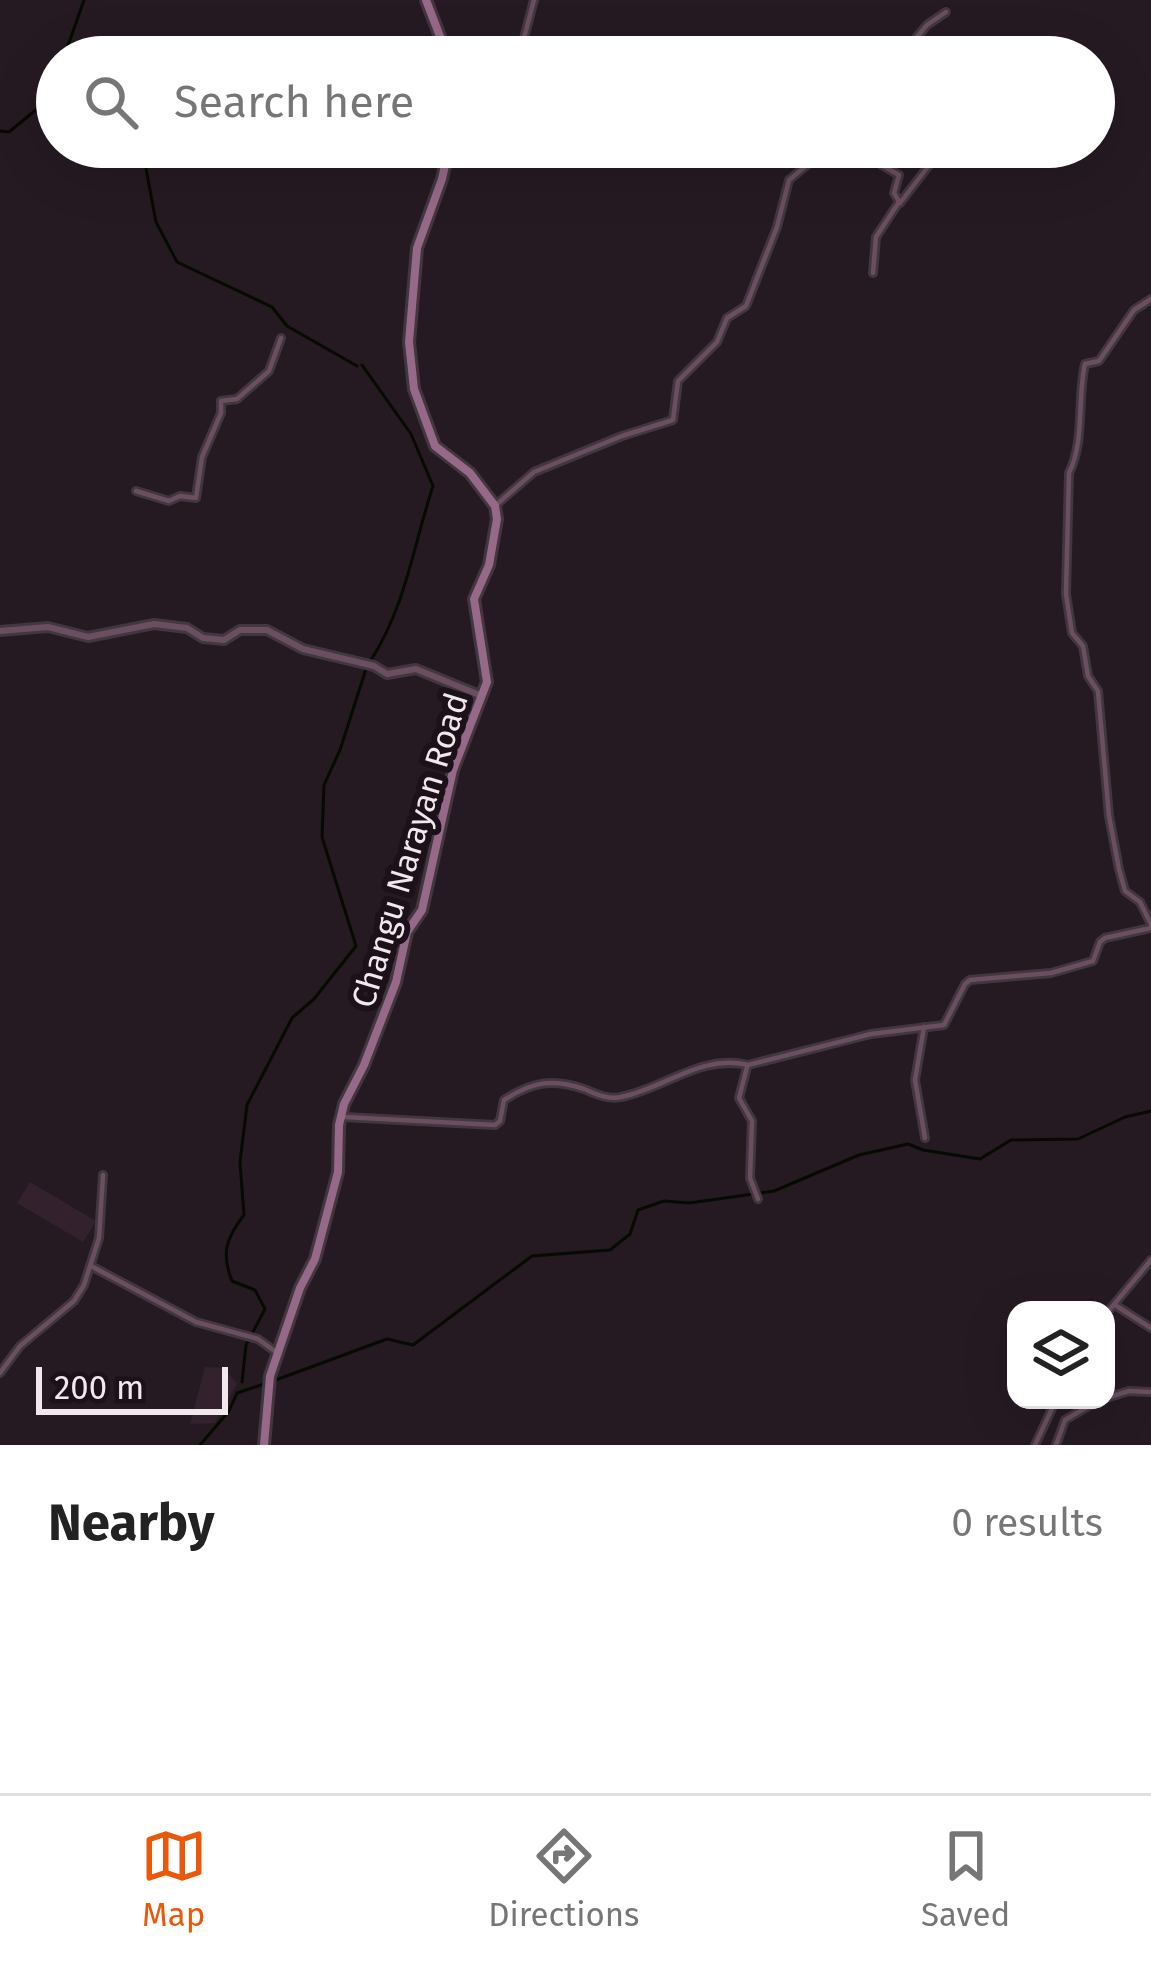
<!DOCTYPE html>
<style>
body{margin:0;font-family:"Fira Sans",sans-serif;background:#f6f6f6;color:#222}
.controls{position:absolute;right:36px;bottom:36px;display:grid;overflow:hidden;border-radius:24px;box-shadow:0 12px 48px #0002}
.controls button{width:108px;height:108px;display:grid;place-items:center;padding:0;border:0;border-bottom:3px solid #e0e0e0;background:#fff;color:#222;font:60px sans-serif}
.scale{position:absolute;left:36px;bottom:30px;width:192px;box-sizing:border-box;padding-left:12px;border:6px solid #f1e8ee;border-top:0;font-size:33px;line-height:42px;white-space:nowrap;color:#f1e8ee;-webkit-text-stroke:9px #1c1119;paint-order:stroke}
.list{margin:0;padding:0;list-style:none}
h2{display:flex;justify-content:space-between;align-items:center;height:156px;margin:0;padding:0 48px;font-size:51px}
h2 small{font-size:39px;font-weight:400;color:#767676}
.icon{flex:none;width:66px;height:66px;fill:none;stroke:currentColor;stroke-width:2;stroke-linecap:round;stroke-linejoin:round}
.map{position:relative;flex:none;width:1151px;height:1445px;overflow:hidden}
.search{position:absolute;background:#fff;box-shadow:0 12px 48px #0002;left:36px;right:36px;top:36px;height:132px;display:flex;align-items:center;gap:30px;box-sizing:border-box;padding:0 42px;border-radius:66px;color:#767676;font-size:45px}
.sheet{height:348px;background:#fff}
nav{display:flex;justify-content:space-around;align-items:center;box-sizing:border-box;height:168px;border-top:3px solid #e0e0e0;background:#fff;font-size:33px;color:#767676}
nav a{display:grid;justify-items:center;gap:6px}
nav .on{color:#ea580c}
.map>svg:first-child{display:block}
</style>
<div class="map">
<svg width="1151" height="1445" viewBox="0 0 1151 1445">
<rect width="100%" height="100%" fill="#261a22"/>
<g fill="#33212d">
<path d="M 30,1182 L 96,1221 L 83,1242 L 17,1203 Z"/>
<path d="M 205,1367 L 224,1368 L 237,1384 L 215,1423 L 190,1424 Z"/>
</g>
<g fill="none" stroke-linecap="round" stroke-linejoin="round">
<g stroke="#050b00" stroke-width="3">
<path d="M 64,57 L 84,0"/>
<path d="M 0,131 L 9,132 L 48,100 L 57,77"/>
<path d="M 142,147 L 156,222 L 177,262 L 272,307 L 287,326 L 357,366"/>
<path d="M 362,365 L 411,434 L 433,486 C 413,547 406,605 371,660"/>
<path d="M 273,1381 L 387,1339 L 413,1345 L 532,1256 L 610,1250 L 630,1234 L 638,1210 L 664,1201 L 689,1203 L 774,1191 L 859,1155 L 908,1144 L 923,1150 L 980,1159 L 1011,1140 L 1078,1139 L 1125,1117 L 1151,1111"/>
<path d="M 242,1382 L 246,1345 L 265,1309 L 255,1290 L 232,1281 C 221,1254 226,1238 244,1215 L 240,1162 L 247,1105 L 292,1018 L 314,999 L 356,946 L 322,837 L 324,785 L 340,750 L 366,669"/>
<path d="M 200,1445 L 229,1411 L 237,1393 L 264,1384"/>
</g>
<g stroke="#42373f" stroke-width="10">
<g id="minor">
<path d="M 519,57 L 534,0"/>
<path d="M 900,57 L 927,25 L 946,12"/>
<path d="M 850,147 L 899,175 L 894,193 L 900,203 L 940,151 L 937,147"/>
<path d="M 873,273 L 876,237 L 899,202"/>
<path d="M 1151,299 L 1134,310 L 1099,361 L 1085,364 C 1077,399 1085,441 1069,473 L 1066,594 L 1072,633 L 1083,646 L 1088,676 L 1098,691 L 1109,816 L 1119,869 L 1125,891 L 1140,902 L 1151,924"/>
<path d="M 136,491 L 169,501 L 180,496 L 196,498 L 202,457 L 221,413 L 221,401 L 237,399 L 269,371 L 281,338"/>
<path d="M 497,504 L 534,472 L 622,436 L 673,420 L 678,381 L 717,342 L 727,318 L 746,306 L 777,227 L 789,180 L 829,147"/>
<path d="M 924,1027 L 915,1080 L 925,1138"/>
<path d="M 747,1067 L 739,1098 L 752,1121 L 750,1178 L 758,1199"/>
<path d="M 344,1117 L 495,1125 L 500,1121 L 504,1100 C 532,1082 552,1078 584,1089 C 596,1094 608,1100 621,1097 C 666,1088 700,1054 748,1065 L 871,1034 L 944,1025 L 965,984 L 970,980 L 1051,973 L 1093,961 L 1100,942 L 1105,938 L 1151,928"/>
<path d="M 91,1266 L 196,1322 L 258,1339 L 276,1352"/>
<path d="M 1115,1305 L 1151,1328"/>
<path d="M 1106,1314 L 1151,1260"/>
<path d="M 0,1373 L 20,1346 L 74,1301 L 84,1285 L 99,1238 L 103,1175"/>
<path d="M 1106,1398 L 1129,1391 L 1151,1392"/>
<path d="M 1035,1445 L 1056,1400"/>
<path d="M 1056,1445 L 1065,1420 L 1099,1400"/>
</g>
</g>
<g stroke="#42373f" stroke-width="12">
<path id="tertiary" d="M 0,631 L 48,627 L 88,637 L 154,624 L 187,628 L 203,638 L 224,640 L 240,630 L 267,630 L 303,649 L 374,666 L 387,674 L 416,669 L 482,696"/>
</g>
<g stroke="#42373f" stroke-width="14">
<g id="secondary">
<path d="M 426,0 L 441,39 L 441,57"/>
<path d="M 264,1445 L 270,1376 L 300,1288 L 315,1259 L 338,1172 L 339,1125 L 344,1104 L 364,1065 L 396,982 L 407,932 L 422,910 L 453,770 L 487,682 L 474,599 L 489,565 L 497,519 L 495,506 L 470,473 L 435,446 L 414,389 L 409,342 L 417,248 L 442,179 L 449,147"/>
</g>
</g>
<use href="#minor" stroke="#6b4f61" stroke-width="4.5"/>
<use href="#tertiary" stroke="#6b4f61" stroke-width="6"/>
<use href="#secondary" stroke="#976988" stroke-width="8"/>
</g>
<g text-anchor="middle" stroke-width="12" stroke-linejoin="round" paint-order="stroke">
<g font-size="33" fill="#f1e8ee" stroke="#1c1119">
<text transform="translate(409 850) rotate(-73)" y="12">Changu Narayan Road</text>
</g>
</g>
</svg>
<div class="controls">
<button><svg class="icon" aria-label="layers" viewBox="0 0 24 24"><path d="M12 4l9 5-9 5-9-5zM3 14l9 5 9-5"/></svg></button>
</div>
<div class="scale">200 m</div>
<div class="search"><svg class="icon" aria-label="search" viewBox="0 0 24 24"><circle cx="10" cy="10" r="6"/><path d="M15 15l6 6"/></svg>Search here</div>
</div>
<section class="sheet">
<h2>Nearby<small>0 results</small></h2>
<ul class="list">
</ul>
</section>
<nav>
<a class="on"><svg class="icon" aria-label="map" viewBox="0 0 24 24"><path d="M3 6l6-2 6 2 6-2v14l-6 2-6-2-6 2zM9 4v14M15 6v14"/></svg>Map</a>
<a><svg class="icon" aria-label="directions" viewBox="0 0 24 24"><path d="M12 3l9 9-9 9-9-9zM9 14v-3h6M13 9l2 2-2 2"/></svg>Directions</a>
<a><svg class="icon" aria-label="saved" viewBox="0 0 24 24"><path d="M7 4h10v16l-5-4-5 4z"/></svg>Saved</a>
</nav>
